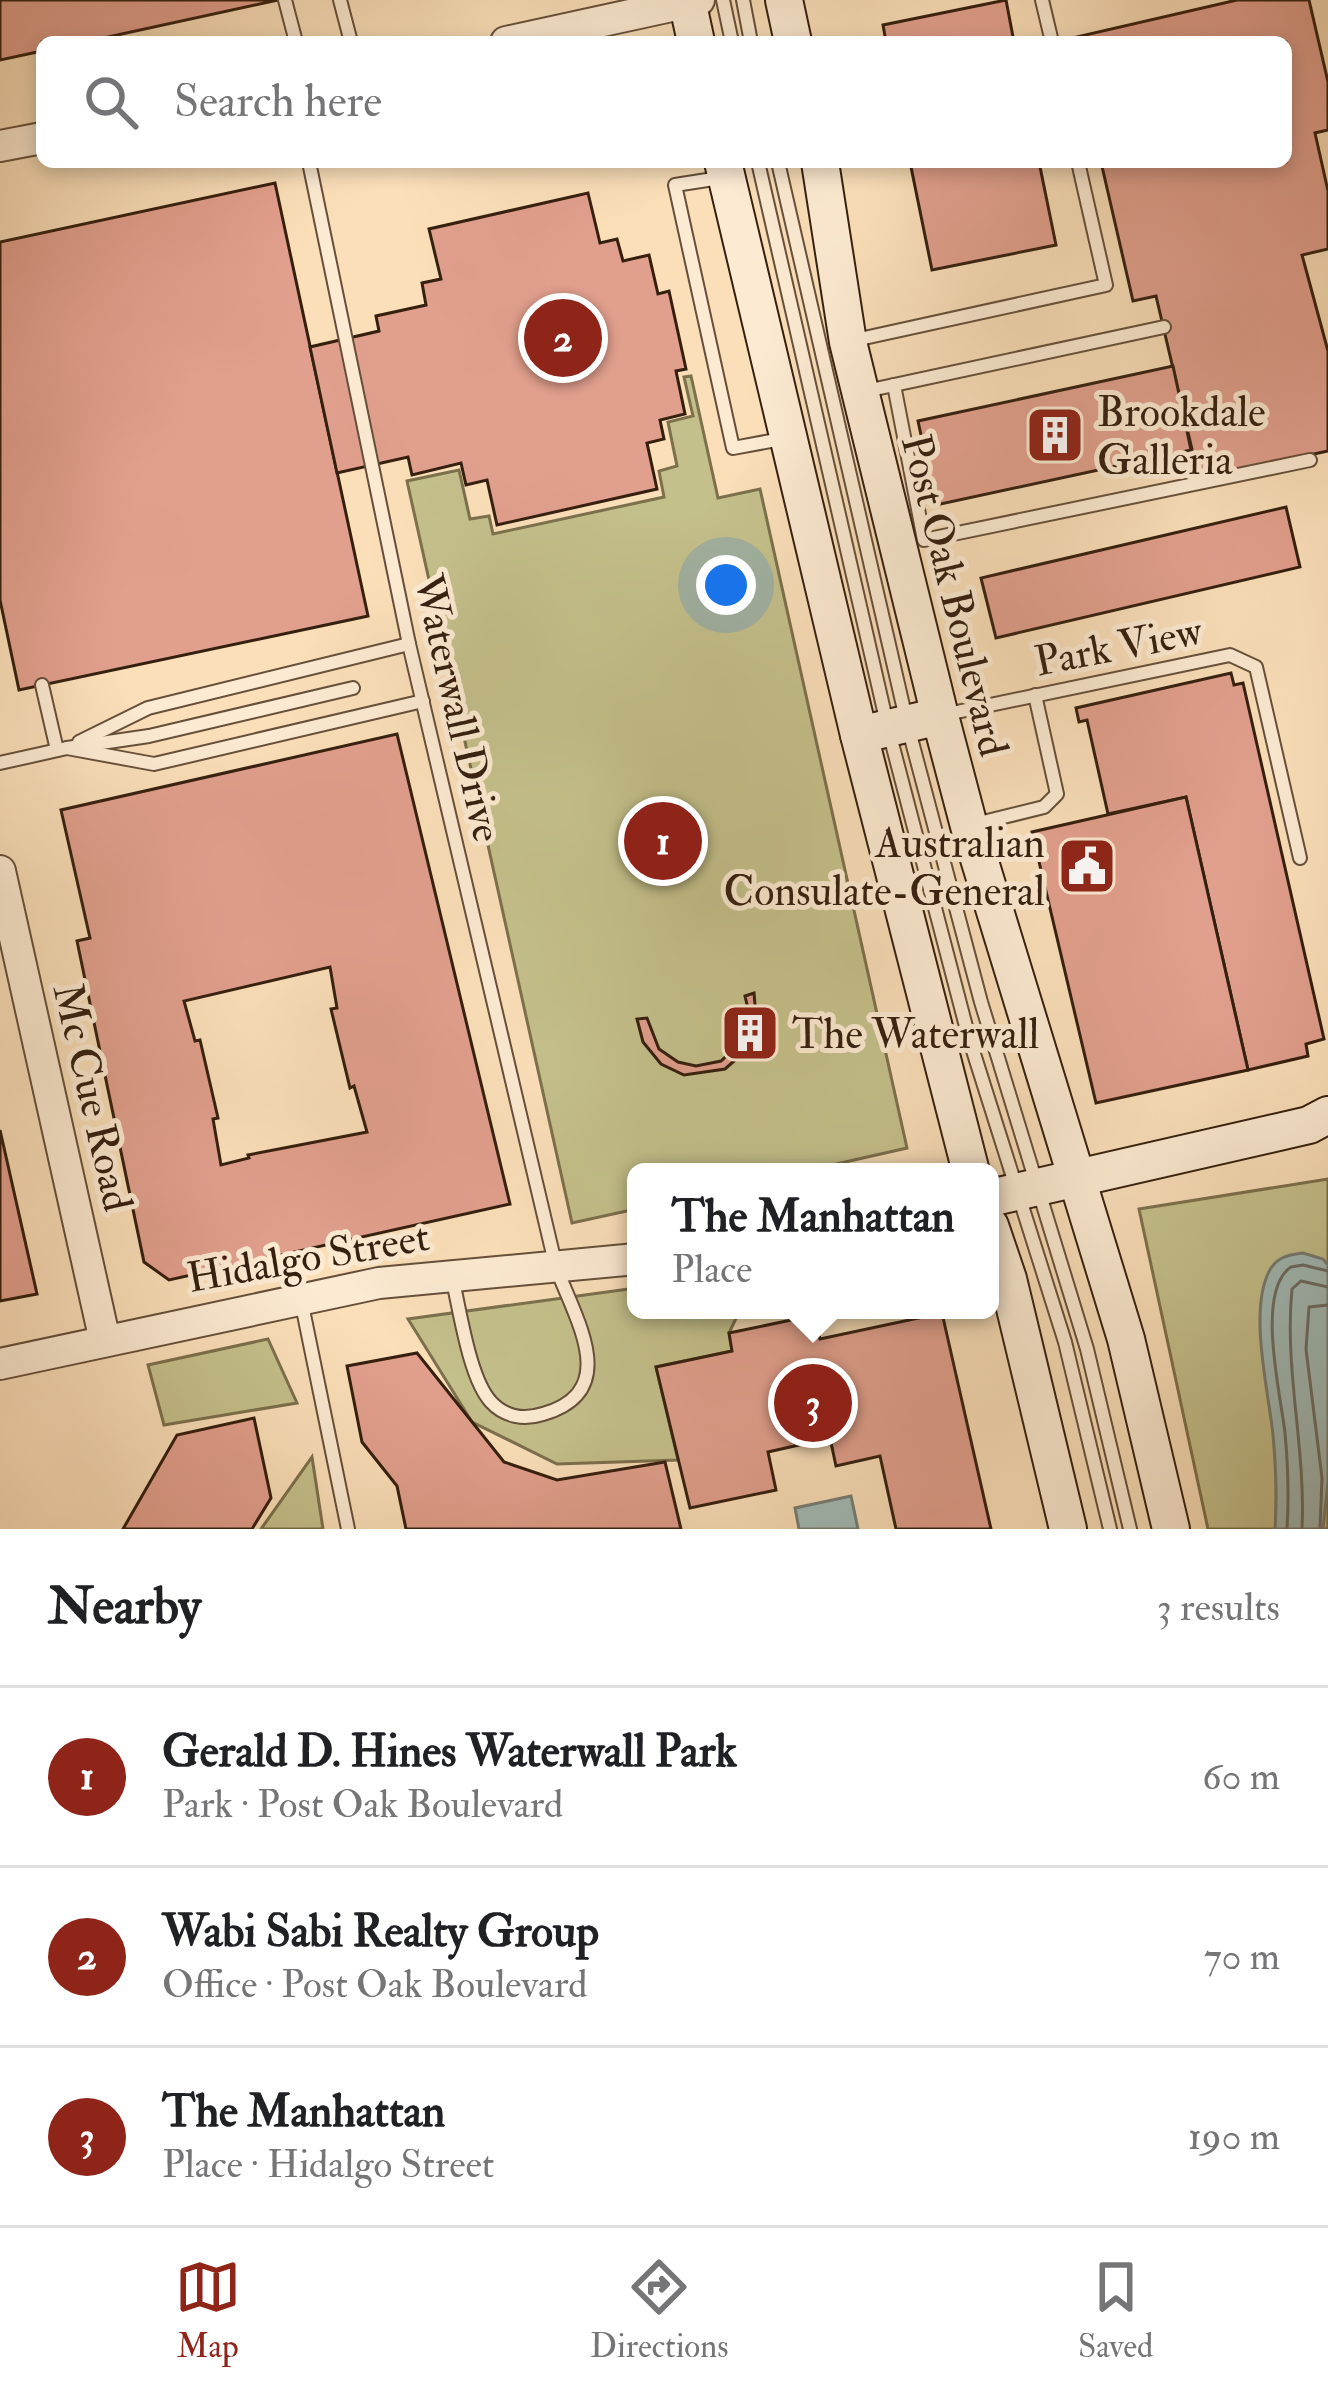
<!DOCTYPE html>
<meta charset="utf-8">
<style>
body{margin:0;font-family:"IM FELL Double Pica",serif;background:#f6f6f6;color:#202124}
.you{position:absolute;left:726px;top:585px;width:42px;height:42px;margin:-30px;border:9px solid #fff;border-radius:50%;background:#1a73e8;box-shadow:0 0 0 18px #1a73e833}
.badge{display:grid;place-items:center;width:78px;height:78px;border-radius:50%;background:#8f2418;color:#fff;font-size:39px;font-weight:700}
.pin{position:absolute;translate:-50% -50%;border:6px solid #fff;box-shadow:0 3px 12px #0006}
.popup{position:absolute;left:627px;top:1163px;width:372px;height:156px;box-sizing:border-box;display:grid;place-content:center;border-radius:18px;background:#fff;filter:drop-shadow(0 3px 9px #0005);font-size:39px;white-space:nowrap;color:#757577}
.popup b{font-size:45px;color:#202124}
.popup::after{content:'';position:absolute;left:50%;top:100%;margin-left:-24px;border:24px solid transparent;border-top-color:#fff}
.list{margin:0;padding:0;list-style:none}
h2{display:flex;justify-content:space-between;align-items:center;height:156px;margin:0;padding:0 48px;font-size:51px}
h2 small{font-size:39px;font-weight:400;color:#757577}
.list li{display:grid;grid-template-columns:78px 1fr auto;gap:36px;align-items:center;box-sizing:border-box;height:180px;padding:0 48px;border-top:3px solid #e0e0e0}
.list b{display:block;font-size:45px;white-space:nowrap}
.list p{margin:0;font-size:39px;white-space:nowrap;color:#757577}
.list em{font-size:39px;font-style:normal;color:#757577}
.icon{flex:none;width:66px;height:66px;fill:none;stroke:currentColor;stroke-width:2;stroke-linecap:round;stroke-linejoin:round}
.map{position:relative;flex:none;width:1328px;height:1529px;overflow:hidden}
.search{position:absolute;background:#fff;box-shadow:0 6px 18px #0003;left:36px;right:36px;top:36px;height:132px;display:flex;align-items:center;gap:30px;box-sizing:border-box;padding:0 42px;border-radius:18px;color:#757577;font-size:45px}
.sheet{height:696px;background:#fff}
nav{display:flex;justify-content:space-around;align-items:center;box-sizing:border-box;height:168px;border-top:3px solid #e0e0e0;background:#fff;font-size:33px;color:#757577}
nav a{display:grid;justify-items:center;gap:6px}
nav .on{color:#8f2418}
.map>svg:first-child{display:block}
</style>
<div class="map">
<svg width="1328" height="1529" viewBox="0 0 1328 1529">
<rect width="100%" height="100%" fill="#fadfb9"/>
<filter id="stains"><feTurbulence type="fractalNoise" baseFrequency=".00167" numOctaves="4"/><feColorMatrix values="0 0 0 0 .2 0 0 0 0 .09 0 0 0 0 .02 0 0 0 .5 -.17"/></filter>
<radialGradient id="worn" r=".72"><stop offset=".6" stop-color="#630" stop-opacity="0"/><stop offset="1" stop-color="#630" stop-opacity=".3"/></radialGradient>
<g fill="#c4c08b" stroke="#7c704d" stroke-width="3">
<path d="M 691,376 L 718,498 L 760,489 L 907,1148 L 801,1172 L 636,1172 L 636,1209 L 572,1223 L 407,481 L 459,470 L 470,519 L 489,516 L 493,534 L 664,497 L 659,471 L 677,466 L 668,422 L 693,416 L 684,377 Z"/>
<path d="M 1328,1179 L 1328,1529 L 1208,1529 L 1139,1209 Z"/>
<path d="M 636,1288 L 636,1310 L 740,1310 L 729,1333 L 732,1351 L 656,1367 L 678,1460 L 557,1464 L 472,1422 L 408,1319 Z"/>
<path d="M 268,1339 L 297,1403 L 164,1425 L 148,1365 Z"/>
<path d="M 312,1457 L 323,1529 L 261,1529 Z"/>
</g>
<g fill="#a1bbb8" stroke="#767d74" stroke-width="3">
<path d="M 1303,1253 L 1323,1259 L 1328,1265 L 1328,1482 L 1323,1529 L 1275,1529 C 1277,1497 1276,1467 1273,1435 C 1269,1393 1247,1307 1271,1268 C 1279,1256 1290,1255 1303,1253 Z"/>
<path d="M 851,1496 L 858,1529 L 799,1529 L 795,1508 Z"/>
</g>
<g fill="none" stroke-linecap="round" stroke-linejoin="round">
<g stroke="#6b6d64" stroke-width="3">
<path d="M 1287,1529 C 1289,1497 1288,1465 1285,1433 C 1281,1396 1255,1291 1291,1267 L 1303,1265 L 1328,1271"/>
<path d="M 1302,1529 C 1306,1448 1284,1370 1292,1289 L 1301,1281 L 1328,1287"/>
<path d="M 1320,1529 L 1322,1478 L 1306,1349 L 1309,1307 L 1328,1305"/>
</g>
</g>
<g fill="#e19f8d" stroke="#351f0f" stroke-width="3" fill-rule="evenodd">
<path d="M 0,0 L 278,0 L 85,42 L 42,42 L 42,51 L 0,60 Z"/>
<path d="M 1006,0 L 1014,42 L 886,42 L 883,25 Z"/>
<path d="M 1237,0 L 1309,0 L 1328,82 L 1328,130 L 1315,133 L 1328,191 L 1328,249 L 1302,255 L 1328,351 L 1328,451 L 1199,479 L 1156,296 L 1133,301 L 1101,162 L 1286,162 L 1286,42 L 1073,42 L 1072,38 Z"/>
<path d="M 910,162 L 1039,162 L 1056,245 L 932,270 Z"/>
<path d="M 275,183 L 368,616 L 19,690 L 0,600 L 0,242 Z"/>
<path d="M 588,193 L 600,243 L 617,239 L 623,261 L 649,255 L 658,294 L 669,291 L 686,369 L 676,371 L 685,414 L 660,420 L 664,439 L 647,443 L 657,489 L 497,525 L 487,480 L 466,485 L 461,463 L 412,475 L 408,457 L 337,473 L 310,347 L 379,331 L 376,316 L 426,305 L 422,283 L 441,279 L 429,229 Z"/>
<path d="M 1173,366 L 1191,450 L 936,505 L 918,421 Z"/>
<path d="M 1286,507 L 1300,567 L 996,638 L 981,578 Z"/>
<path d="M 1231,673 L 1234,685 L 1243,683 L 1324,1039 L 1306,1044 L 1308,1056 L 1248,1070 L 1186,797 L 1108,814 L 1087,720 L 1079,722 L 1076,708 Z"/>
<path d="M 397,734 L 510,1204 L 169,1280 L 144,1262 L 77,941 L 90,938 L 61,810 ZM 330,967 L 337,1008 L 331,1009 L 350,1088 L 354,1086 L 367,1132 L 248,1155 L 249,1158 L 221,1165 L 213,1119 L 218,1118 L 200,1040 L 195,1041 L 184,1001 Z"/>
<path d="M 1186,797 L 1248,1070 L 1096,1103 L 1032,832 Z"/>
<path d="M 754,993 L 757,1028 L 749,1048 L 725,1069 L 684,1075 L 661,1064 L 643,1042 L 637,1019 L 647,1018 L 659,1049 L 678,1062 L 696,1066 L 721,1061 L 740,1043 L 749,1013 L 745,996 Z"/>
<path d="M 0,1130 L 37,1294 L 0,1301 Z"/>
<path d="M 942,1313 L 991,1529 L 896,1529 L 880,1456 L 836,1466 L 830,1438 L 768,1452 L 776,1490 L 690,1508 L 656,1367 L 732,1351 L 729,1333 L 815,1315 L 820,1339 Z"/>
<path d="M 417,1353 L 504,1462 L 557,1480 L 665,1462 L 681,1529 L 406,1529 L 397,1486 L 362,1442 L 347,1366 Z"/>
<path d="M 254,1418 L 271,1498 L 252,1529 L 123,1529 L 177,1435 Z"/>
</g>
<g fill="none" stroke-linecap="round" stroke-linejoin="round">
<g stroke="#664f3a" stroke-width="16">
<g id="service">
<path d="M 285,0 L 296,42"/>
<path d="M 340,0 L 351,42"/>
<path d="M 723,0 L 732,42"/>
<path d="M 743,0 L 751,42"/>
<path d="M 1042,0 L 1052,42"/>
<path d="M 309,162 L 409,644 L 556,1267 C 576,1321 622,1391 543,1414 C 524,1420 505,1417 491,1402 C 469,1378 460,1310 452,1277"/>
<path d="M 758,162 L 888,728 L 969,1038 L 1065,1342 L 1110,1529"/>
<path d="M 778,162 L 907,723 L 981,1002 L 1087,1349 L 1130,1529"/>
<path d="M 720,178 L 675,185 L 733,448 L 787,438"/>
<path d="M 855,340 L 1106,285 L 1078,162"/>
<path d="M 894,385 L 924,540 L 1310,460"/>
<path d="M 866,391 L 1164,327"/>
<path d="M 42,685 L 57,750"/>
<path d="M 947,714 L 1230,655 L 1256,667 L 1300,858"/>
<path d="M 79,742 L 148,708 L 409,644"/>
<path d="M 67,748 L 154,764 L 423,701"/>
<path d="M 0,763 L 67,748 L 149,736 L 353,688"/>
<path d="M 975,824 L 1044,807 L 1057,794 L 1035,695"/>
<path d="M 301,1300 L 348,1529"/>
</g>
</g>
<g stroke="#664f3a" stroke-width="34">
<g id="tertiary">
<path d="M 506,42 L 699,0"/>
<path d="M 0,146 L 42,138"/>
<path d="M 0,871 L 105,1341"/>
<path d="M 0,1364 L 379,1283 L 636,1259"/>
</g>
</g>
<g stroke="#351f0f" stroke-width="40">
<g id="secondary">
<path d="M 687,0 L 696,42"/>
<path d="M 784,0 L 793,42"/>
<path d="M 723,162 L 859,735 L 971,1172"/>
<path d="M 820,162 L 848,342 L 940,716 L 969,826 L 1126,1339 L 1171,1529"/>
<path d="M 859,735 L 940,716"/>
<path d="M 990,1198 L 1309,1125 L 1328,1115"/>
<path d="M 990,1226 L 1008,1279 L 1068,1529"/>
</g>
</g>
<use href="#service" stroke="#fcead2" stroke-width="12"/>
<use href="#tertiary" stroke="#fcead2" stroke-width="30"/>
<use href="#secondary" stroke="#fcead2" stroke-width="36"/>
</g>
<defs>
<g id="building-square" transform="scale(3)"><rect x="-9" y="-9" width="18" height="18" rx="4" fill="#8f2418" stroke="#fcead2"/><path d="M-4-6H4V6H1V3H-1V6H-4ZM-2.5-4.3h1.7v1.8h-1.7ZM.8-4.3h1.7v1.8H.8ZM-2.5-1h1.7V.8h-1.7ZM.8-1h1.7V.8H.8Z" fill="#fff"/></g>
<g id="civic-square" transform="scale(3)"><rect x="-9" y="-9" width="18" height="18" rx="4" fill="#8f2418" stroke="#fcead2"/><path d="M-.6-6.5H3V-4.5H.6V-3L4-1V1h2V6H-6V1h2V-1L-.6-3ZM-1.2 2.5V6h2.4V2.5Z" fill="#fff"/></g>
</defs>
<g fill-rule="evenodd">
<use href="#building-square" x="1055" y="435"/>
<use href="#civic-square" x="1087" y="866"/>
<use href="#building-square" x="750" y="1033"/>
</g>
<g text-anchor="middle" stroke-width="10" stroke-linejoin="round" paint-order="stroke">
<g font-size="42" fill="#351f0f" stroke="#fcead2" text-anchor="start">
<text x="1097" y="426">Brookdale<tspan x="1097" dy="48">Galleria</tspan></text>
<text x="1045" y="857" text-anchor="end">Australian<tspan x="1045" dy="48">Consulate-General</tspan></text>
<text x="792" y="1048">The Waterwall</text>
</g>
<g font-size="42" fill="#351f0f" stroke="#fcead2">
<text transform="translate(956 595) rotate(76)" y="15">Post Oak Boulevard</text>
<text transform="translate(1118 645) rotate(-11)" y="15">Park View</text>
<text transform="translate(459 708) rotate(77)" y="15">Waterwall Drive</text>
<text transform="translate(94 1097) rotate(77)" y="15">Mc Cue Road</text>
<text transform="translate(308 1256) rotate(-10)" y="15">Hidalgo Street</text>
</g>
</g>
<rect width="100%" height="100%" filter="url(#stains)"/>
<rect width="100%" height="100%" fill="url(#worn)"/>
</svg>
<div class="you"></div>
<div class="pin badge" style="left:663px;top:841px">1</div>
<div class="pin badge" style="left:563px;top:338px">2</div>
<div class="pin badge" style="left:813px;top:1403px">3</div>
<div class="popup"><b>The Manhattan</b>Place</div>
<div class="search"><svg class="icon" aria-label="search" viewBox="0 0 24 24"><circle cx="10" cy="10" r="6"/><path d="M15 15l6 6"/></svg>Search here</div>
</div>
<section class="sheet">
<h2>Nearby<small>3 results</small></h2>
<ul class="list">
<li><span class="badge">1</span><div><b>Gerald D. Hines Waterwall Park</b><p>Park · Post Oak Boulevard</p></div><em>60 m</em></li>
<li><span class="badge">2</span><div><b>Wabi Sabi Realty Group</b><p>Office · Post Oak Boulevard</p></div><em>70 m</em></li>
<li><span class="badge">3</span><div><b>The Manhattan</b><p>Place · Hidalgo Street</p></div><em>190 m</em></li>
</ul>
</section>
<nav>
<a class="on"><svg class="icon" aria-label="map" viewBox="0 0 24 24"><path d="M3 6l6-2 6 2 6-2v14l-6 2-6-2-6 2zM9 4v14M15 6v14"/></svg>Map</a>
<a><svg class="icon" aria-label="directions" viewBox="0 0 24 24"><path d="M12 3l9 9-9 9-9-9zM9 14v-3h6M13 9l2 2-2 2"/></svg>Directions</a>
<a><svg class="icon" aria-label="saved" viewBox="0 0 24 24"><path d="M7 4h10v16l-5-4-5 4z"/></svg>Saved</a>
</nav>
